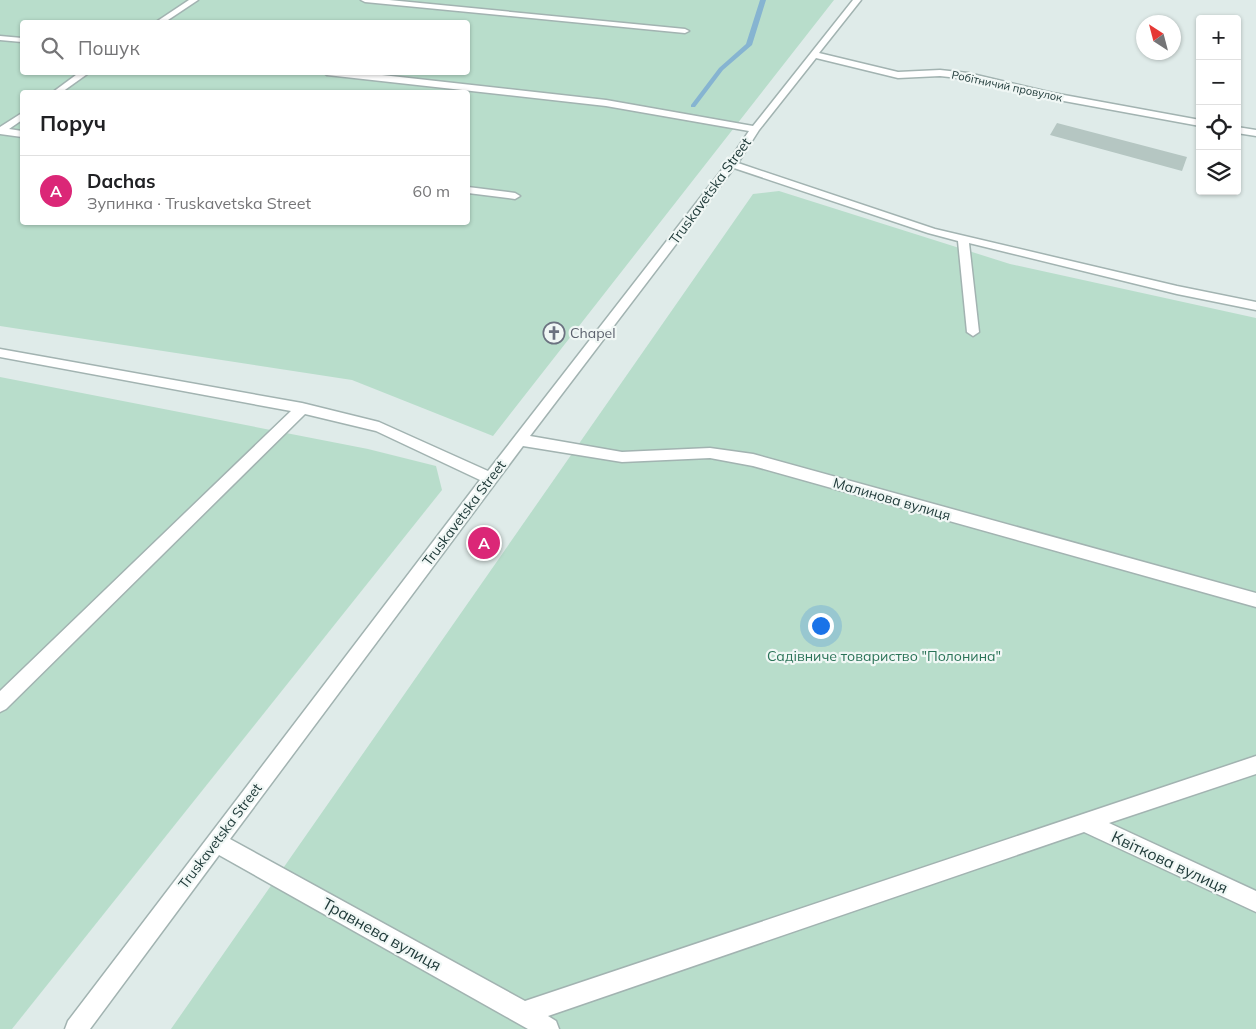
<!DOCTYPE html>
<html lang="uk">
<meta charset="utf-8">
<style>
body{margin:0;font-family:Mulish,sans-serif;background:#f6f6f6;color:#202124}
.controls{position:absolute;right:15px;top:15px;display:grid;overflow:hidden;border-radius:5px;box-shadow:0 1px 4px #0004}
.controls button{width:45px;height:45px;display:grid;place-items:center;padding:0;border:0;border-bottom:1px solid #e0e0e0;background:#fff;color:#202124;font:25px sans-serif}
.compass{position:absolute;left:1136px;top:15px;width:45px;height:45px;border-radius:50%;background:#fff;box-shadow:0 1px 4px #0004;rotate:324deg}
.you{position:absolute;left:820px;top:625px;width:18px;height:18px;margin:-12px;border:4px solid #fff;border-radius:50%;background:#1a73e8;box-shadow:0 0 0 8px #1a73e833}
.badge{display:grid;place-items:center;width:32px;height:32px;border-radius:50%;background:#db2777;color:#fff;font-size:16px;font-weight:700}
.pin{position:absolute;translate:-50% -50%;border:2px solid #fff;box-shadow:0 1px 5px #0006}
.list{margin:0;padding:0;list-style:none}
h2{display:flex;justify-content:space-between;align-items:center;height:65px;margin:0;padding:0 20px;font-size:21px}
h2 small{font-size:16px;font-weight:400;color:#757577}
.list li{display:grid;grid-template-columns:32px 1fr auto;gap:15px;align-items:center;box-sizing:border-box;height:70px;padding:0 20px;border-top:1px solid #e0e0e0}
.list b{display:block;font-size:19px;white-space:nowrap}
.list p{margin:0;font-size:16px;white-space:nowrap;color:#757577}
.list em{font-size:16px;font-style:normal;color:#757577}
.icon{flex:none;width:28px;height:28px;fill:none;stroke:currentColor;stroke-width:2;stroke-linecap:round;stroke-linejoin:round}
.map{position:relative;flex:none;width:1256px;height:1029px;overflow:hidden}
.search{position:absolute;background:#fff;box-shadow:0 1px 4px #0004;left:20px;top:20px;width:450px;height:55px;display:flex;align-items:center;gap:12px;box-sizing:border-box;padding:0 18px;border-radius:5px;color:#757577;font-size:19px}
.panel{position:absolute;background:#fff;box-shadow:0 1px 4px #0004;left:20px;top:90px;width:450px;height:135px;border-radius:5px}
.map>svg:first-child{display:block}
</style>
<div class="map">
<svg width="1256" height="1029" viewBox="0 0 1256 1029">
<rect width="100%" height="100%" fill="#dfebe9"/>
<g fill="#b8ddcb" fill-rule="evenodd">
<path d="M 0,0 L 834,0 L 493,436 L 352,380 L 0,326 ZM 22,22 L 468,22 L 468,72 L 22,72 ZM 22,92 L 468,92 L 468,222 L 22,222 Z"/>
<path d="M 779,191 L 1010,264 L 1256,318 L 1256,1029 L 171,1029 L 753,194 Z"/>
<path d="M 0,377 L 368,449 L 436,466 L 442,490 L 12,1029 L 0,1029 Z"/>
</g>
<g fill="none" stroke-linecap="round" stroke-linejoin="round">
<path fill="#86b4d1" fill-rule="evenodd" d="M 760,0 L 766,0 L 752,45 L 723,70 L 695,107 L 691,107 L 691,105 L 719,68 L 746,44 Z"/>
</g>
<g fill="#b5c6c2">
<path d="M 1057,123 L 1187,157 L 1182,171 L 1050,135 Z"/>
<path d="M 551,327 L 564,331 L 557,340 L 543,335 Z"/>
</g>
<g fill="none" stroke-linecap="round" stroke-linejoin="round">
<g stroke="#a2b3b1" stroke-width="3">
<g id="minor">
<path d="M 189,0 L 198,0 L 165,22 L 156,22 Z"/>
<path d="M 361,0 L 389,0 L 685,29 L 689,31 L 685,33 L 365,2 Z"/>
<path d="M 853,0 L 861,0 L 819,53 L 898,72 L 940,70 L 968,73 L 1053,93 L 1200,120 L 1200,126 L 1053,99 L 968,79 L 940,76 L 898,78 L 816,58 L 759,130 L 738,163 L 935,229 L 1177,286 L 1256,302 L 1256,310 L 1177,294 L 969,243 L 979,332 L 973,336 L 967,332 L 958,241 L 928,233 L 734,168 L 530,436 L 622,452 L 710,448 L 753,454 L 1256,593 L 1256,607 L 753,466 L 710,458 L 622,462 L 523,446 L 230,839 L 525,1001 L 1256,756 L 1256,774 L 1109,823 L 1256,891 L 1256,912 L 1084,832 L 548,1016 L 556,1021 L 559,1029 L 528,1029 L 219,855 L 90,1029 L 65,1029 L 68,1021 L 480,480 L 376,431 L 305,414 L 6,709 L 0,712 L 0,691 L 291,411 L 0,357 L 0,349 L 302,403 L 379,422 L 488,471 L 728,162 L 749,131 L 606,106 L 327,75 L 323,72 L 355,72 L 606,100 L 753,126 Z"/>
<path d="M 0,36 L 22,38 L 22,42 L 0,40 Z"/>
<path d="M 80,72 L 90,72 L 62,92 L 53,92 Z"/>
<path d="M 22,113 L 22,120 L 9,129 L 22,131 L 22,137 L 0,134 L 0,127 Z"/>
<path d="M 1237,127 L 1256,130 L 1256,136 L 1237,133 Z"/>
<path d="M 468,187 L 515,193 L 520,196 L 515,199 L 468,193 Z"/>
</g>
</g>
<use href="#minor" fill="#fff" fill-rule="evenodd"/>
</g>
<defs>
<g id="church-ring" transform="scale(1.125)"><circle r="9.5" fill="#f0f7f5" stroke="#6b7280" stroke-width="1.5"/><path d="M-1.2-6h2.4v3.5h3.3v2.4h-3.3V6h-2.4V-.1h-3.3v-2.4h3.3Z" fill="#6b7280"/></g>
</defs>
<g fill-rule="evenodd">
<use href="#church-ring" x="554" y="333"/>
</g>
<g text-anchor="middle" stroke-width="4.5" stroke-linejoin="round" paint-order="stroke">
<g font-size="11" fill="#203b3a" stroke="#f0f7f5">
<text transform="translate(1007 86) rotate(12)" y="4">Робітничий провулок</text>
</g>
<g font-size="14" fill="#203b3a" stroke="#f0f7f5">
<text transform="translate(710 191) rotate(-54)" y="5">Truskavetska Street</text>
<text transform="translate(892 499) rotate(16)" y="5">Малинова вулиця</text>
<text transform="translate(464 513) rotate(-53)" y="5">Truskavetska Street</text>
<text transform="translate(220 836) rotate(-53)" y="5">Truskavetska Street</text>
</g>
<g font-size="14" fill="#5b616d" stroke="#f0f7f5" text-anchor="start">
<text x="570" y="338">Chapel</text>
</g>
<g font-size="14" fill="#2a7357" stroke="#f0f7f5">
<text x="884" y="661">Садівниче товариство "Полонина"</text>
</g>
<g font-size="16" fill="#203b3a" stroke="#f0f7f5">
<text transform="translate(1170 862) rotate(25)" y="6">Квіткова вулиця</text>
<text transform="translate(382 934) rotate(29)" y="6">Травнева вулиця</text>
</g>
</g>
</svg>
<div class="controls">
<button>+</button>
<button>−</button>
<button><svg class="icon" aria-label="locate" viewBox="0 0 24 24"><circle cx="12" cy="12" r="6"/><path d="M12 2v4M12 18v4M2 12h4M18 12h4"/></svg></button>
<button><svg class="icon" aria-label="layers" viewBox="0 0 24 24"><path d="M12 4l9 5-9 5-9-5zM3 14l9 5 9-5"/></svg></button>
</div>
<svg class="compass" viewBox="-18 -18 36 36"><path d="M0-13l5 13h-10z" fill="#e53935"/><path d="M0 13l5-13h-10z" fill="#757577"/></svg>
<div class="you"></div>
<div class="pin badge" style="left:484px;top:543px">A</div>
<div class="search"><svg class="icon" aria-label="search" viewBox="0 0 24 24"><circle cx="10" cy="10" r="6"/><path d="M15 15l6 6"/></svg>Пошук</div>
<section class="panel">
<h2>Поруч<small></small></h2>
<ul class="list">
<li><span class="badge">A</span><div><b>Dachas</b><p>Зупинка · Truskavetska Street</p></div><em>60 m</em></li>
</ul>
</section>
</div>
